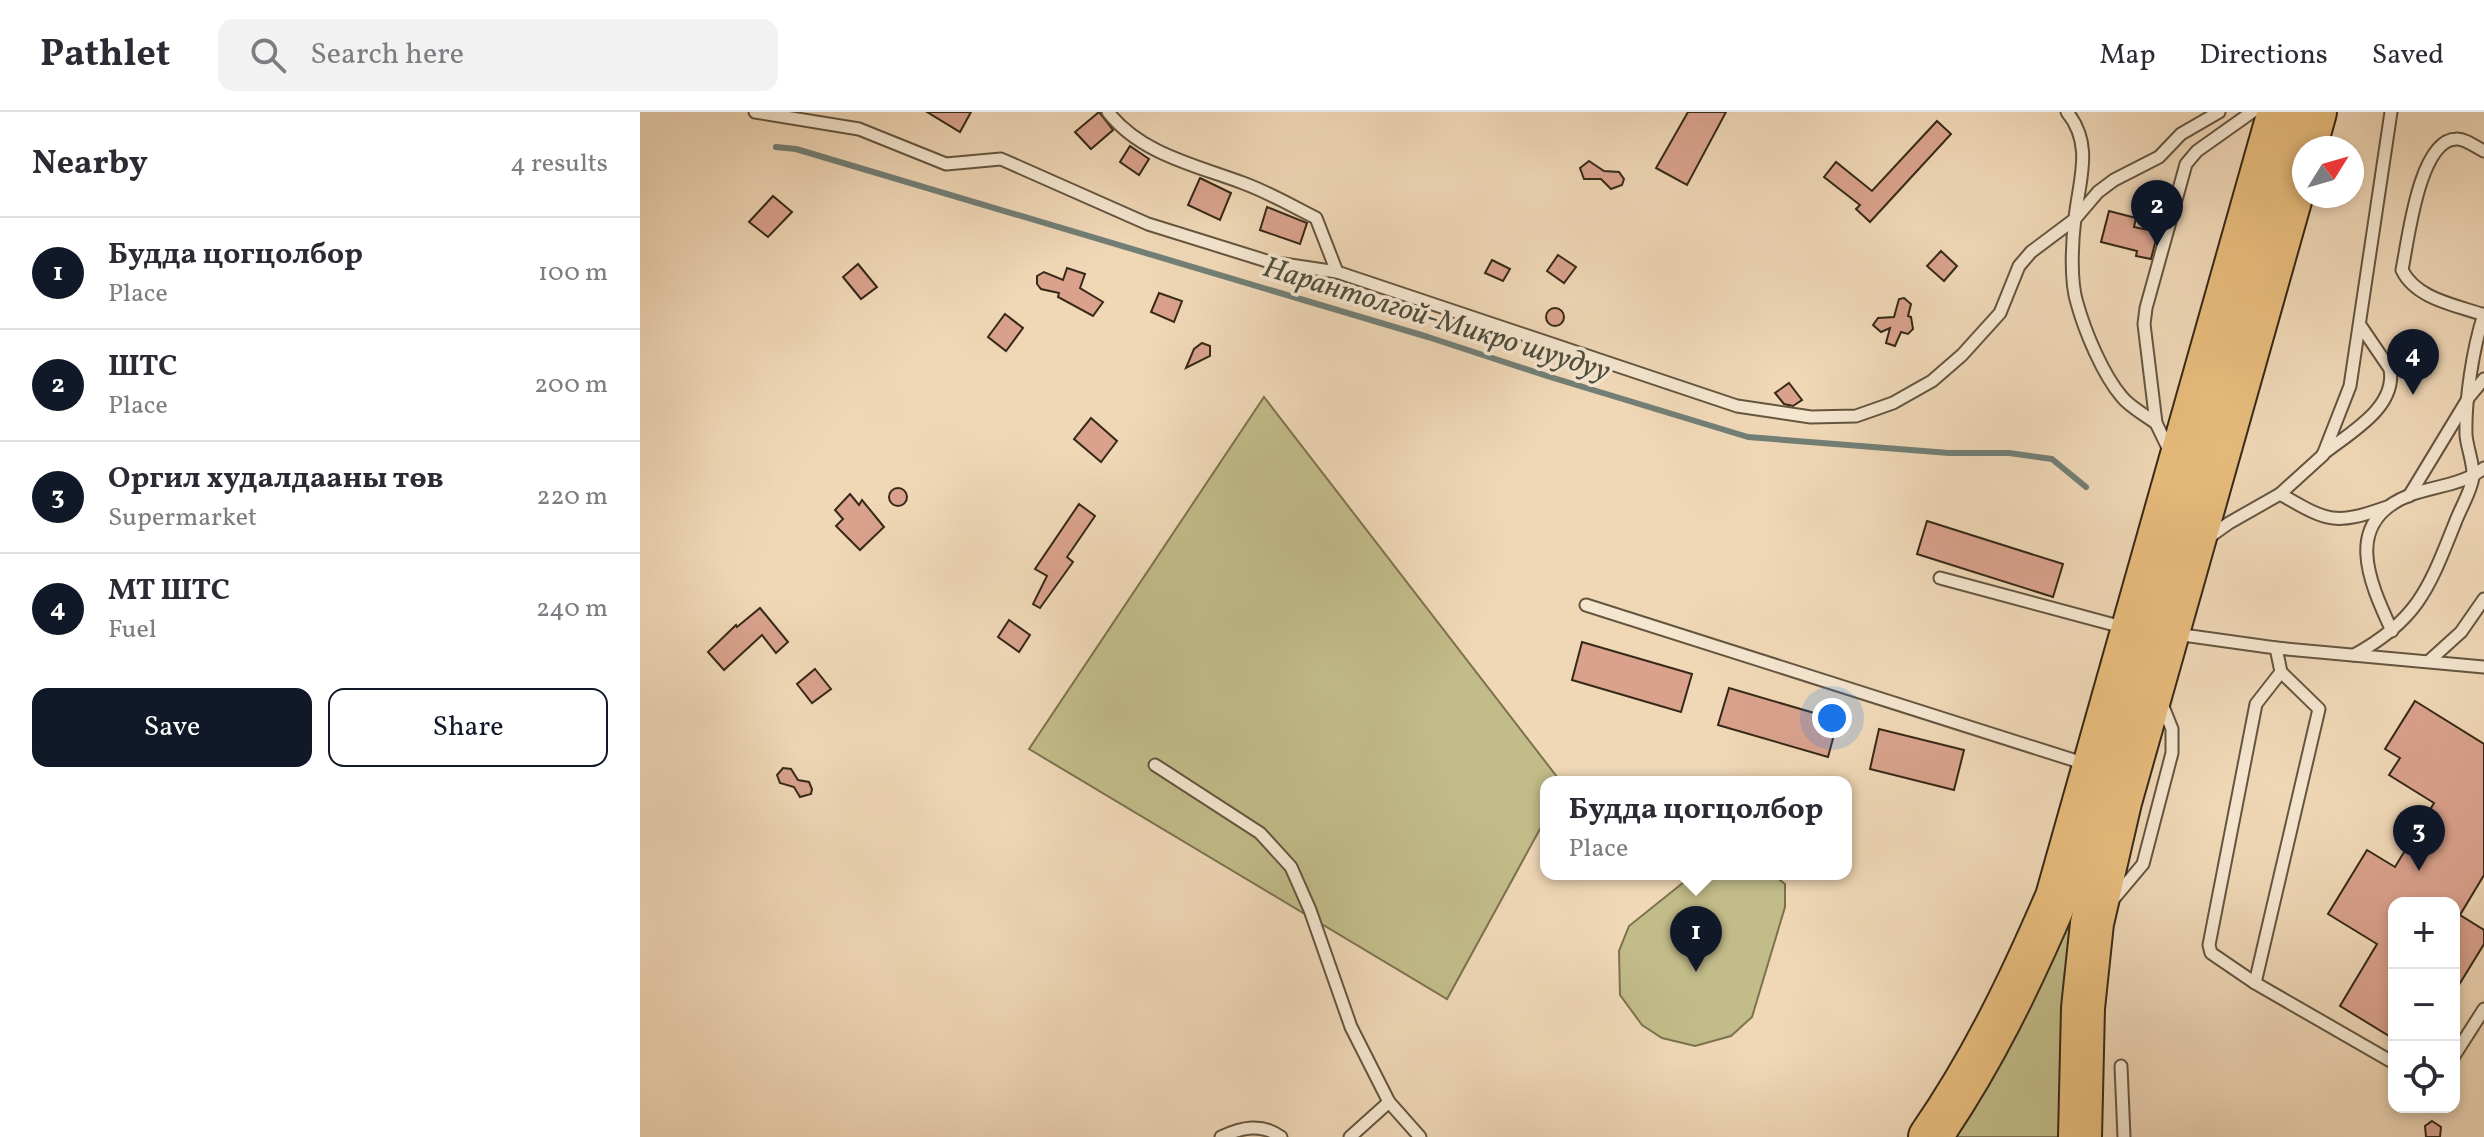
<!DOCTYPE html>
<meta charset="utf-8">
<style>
body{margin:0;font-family:Vollkorn,serif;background:#f2f2f3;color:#2b2b33}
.controls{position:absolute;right:24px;bottom:24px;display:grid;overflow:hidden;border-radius:16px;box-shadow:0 4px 12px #0003}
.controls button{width:72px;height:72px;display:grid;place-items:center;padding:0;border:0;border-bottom:2px solid #e1e1e2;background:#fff;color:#2b2b33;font:40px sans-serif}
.compass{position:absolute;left:1652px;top:24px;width:72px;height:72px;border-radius:50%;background:#fff;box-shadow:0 4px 12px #0003;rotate:53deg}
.you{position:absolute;left:1192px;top:606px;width:28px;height:28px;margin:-20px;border:6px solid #fff;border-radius:50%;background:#1a73e8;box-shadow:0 0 0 12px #1a73e833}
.badge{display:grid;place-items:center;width:52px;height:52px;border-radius:50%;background:#111827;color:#fff;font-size:26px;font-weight:700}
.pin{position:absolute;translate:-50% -66px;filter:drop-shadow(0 2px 4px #0008)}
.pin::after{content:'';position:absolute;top:42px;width:28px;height:24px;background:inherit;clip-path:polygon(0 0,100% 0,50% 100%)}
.popup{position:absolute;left:900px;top:664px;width:312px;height:104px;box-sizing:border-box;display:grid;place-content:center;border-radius:16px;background:#fff;filter:drop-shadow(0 2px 6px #0005);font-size:26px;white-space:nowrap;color:#7c7c81}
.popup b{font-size:30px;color:#2b2b33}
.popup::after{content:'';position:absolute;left:50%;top:100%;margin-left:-16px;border:16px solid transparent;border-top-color:#fff}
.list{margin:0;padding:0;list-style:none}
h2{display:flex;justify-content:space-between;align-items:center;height:104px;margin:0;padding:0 32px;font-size:34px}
h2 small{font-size:26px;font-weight:400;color:#7c7c81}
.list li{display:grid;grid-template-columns:52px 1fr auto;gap:24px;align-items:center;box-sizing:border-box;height:112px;padding:0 32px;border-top:2px solid #e1e1e2}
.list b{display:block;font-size:30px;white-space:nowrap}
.list p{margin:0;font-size:26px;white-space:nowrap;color:#7c7c81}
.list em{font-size:26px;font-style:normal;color:#7c7c81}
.actions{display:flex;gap:16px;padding:24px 32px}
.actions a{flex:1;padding:18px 0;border:2px solid #111827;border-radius:16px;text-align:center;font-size:28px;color:#111827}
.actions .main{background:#111827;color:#fff}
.icon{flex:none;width:44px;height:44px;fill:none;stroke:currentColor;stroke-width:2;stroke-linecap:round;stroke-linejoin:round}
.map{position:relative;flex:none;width:1844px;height:1025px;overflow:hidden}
header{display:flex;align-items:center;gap:48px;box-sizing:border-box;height:112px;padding:0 40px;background:#fff;border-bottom:2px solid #e1e1e2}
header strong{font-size:38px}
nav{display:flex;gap:44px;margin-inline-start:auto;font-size:28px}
.search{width:560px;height:72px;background:#f2f2f3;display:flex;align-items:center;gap:20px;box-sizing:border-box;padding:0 28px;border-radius:16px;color:#7c7c81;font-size:30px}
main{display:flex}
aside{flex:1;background:#fff}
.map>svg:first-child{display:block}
</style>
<header>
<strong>Pathlet</strong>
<div class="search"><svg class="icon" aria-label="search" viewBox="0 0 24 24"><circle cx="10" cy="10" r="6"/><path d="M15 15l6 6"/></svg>Search here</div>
<nav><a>Map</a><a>Directions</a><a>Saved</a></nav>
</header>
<main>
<aside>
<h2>Nearby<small>4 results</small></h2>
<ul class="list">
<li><span class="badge">1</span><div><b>Будда цогцолбор</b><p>Place</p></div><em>100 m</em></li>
<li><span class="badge">2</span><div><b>ШТС</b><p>Place</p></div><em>200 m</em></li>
<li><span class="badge">3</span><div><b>Оргил худалдааны төв</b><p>Supermarket</p></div><em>220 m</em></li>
<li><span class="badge">4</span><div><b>МТ ШТС</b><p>Fuel</p></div><em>240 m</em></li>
</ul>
<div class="actions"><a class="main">Save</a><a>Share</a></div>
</aside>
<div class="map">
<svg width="1844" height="1025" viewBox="0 0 1844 1025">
<rect width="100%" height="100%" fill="#f0d8b7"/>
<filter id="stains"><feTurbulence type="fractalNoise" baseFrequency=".0025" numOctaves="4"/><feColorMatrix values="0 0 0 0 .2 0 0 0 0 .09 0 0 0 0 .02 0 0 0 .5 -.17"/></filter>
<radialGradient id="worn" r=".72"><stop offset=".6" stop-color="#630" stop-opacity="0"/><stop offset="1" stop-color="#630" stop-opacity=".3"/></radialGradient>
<g fill="#c2bc89" stroke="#7c7250" stroke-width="2">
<path d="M 624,285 L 921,670 L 906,670 L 906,706 L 807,887 L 389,637 Z"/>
<path d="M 1466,667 L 1429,1025 L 1318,1025 L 1309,1016 Z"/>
<path d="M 1054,762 L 1132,762 L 1145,772 L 1145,795 L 1112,905 L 1091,924 L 1055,934 L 1022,926 L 1002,913 L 980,883 L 979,839 L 989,814 Z"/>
</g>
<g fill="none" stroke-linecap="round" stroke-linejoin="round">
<path stroke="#727f76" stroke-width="6" d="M 136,35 L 156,37 L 788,225 L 907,264 L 1108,325 L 1309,341 L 1369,341 L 1412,347 L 1446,375"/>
</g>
<g fill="#daa28d" stroke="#352917" stroke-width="2">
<path d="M 287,0 L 331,0 L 320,20 Z"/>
<path d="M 459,0 L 473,18 L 451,37 L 435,20 Z"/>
<path d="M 1048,0 L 1086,0 L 1047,73 L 1016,56 Z"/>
<path d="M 1297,9 L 1311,22 L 1230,110 L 1216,97 L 1220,93 L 1184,65 L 1196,50 L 1232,79 Z"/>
<path d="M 490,34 L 509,47 L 499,63 L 480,50 Z"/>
<path d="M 949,49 L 964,59 L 979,60 L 984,67 L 982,73 L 971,77 L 961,67 L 944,67 L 940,56 Z"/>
<path d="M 560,66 L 591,81 L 580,108 L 548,93 Z"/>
<path d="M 133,84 L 152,100 L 128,125 L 109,110 Z"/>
<path d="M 627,95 L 667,111 L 660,132 L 620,118 Z"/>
<path d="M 1469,99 L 1496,106 L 1494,115 L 1518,120 L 1511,147 L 1496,144 L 1497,139 L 1461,130 Z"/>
<path d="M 1301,139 L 1317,154 L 1304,169 L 1287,154 Z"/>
<path d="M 918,143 L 936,155 L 924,171 L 907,159 Z"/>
<path d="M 852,148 L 870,157 L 863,169 L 845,161 Z"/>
<path d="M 218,152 L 237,175 L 221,187 L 203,165 Z"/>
<path d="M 427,156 L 445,162 L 440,176 L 463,190 L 453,204 L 418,185 L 419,181 L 401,177 L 397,172 L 397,164 L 404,160 L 423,168 Z"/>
<path d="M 519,181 L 542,189 L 534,210 L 511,200 Z"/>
<path d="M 1264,186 L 1271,192 L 1268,204 L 1271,205 L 1273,217 L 1268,222 L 1261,220 L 1255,234 L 1246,231 L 1250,216 L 1241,220 L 1233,213 L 1238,206 L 1254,205 L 1259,187 Z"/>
<circle cx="915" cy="205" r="9"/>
<path d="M 365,202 L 383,216 L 366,239 L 348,225 Z"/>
<path d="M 562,231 L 570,234 L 570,244 L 546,256 L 554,237 Z"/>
<path d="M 1149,271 L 1162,288 L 1153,294 L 1144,292 L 1135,281 Z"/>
<path d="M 451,306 L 477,329 L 461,350 L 434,327 Z"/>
<circle cx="258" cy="385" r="9"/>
<path d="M 210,382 L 219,393 L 222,388 L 244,415 L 220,438 L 196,414 L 203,407 L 195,398 Z"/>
<path d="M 439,392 L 455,404 L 427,445 L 433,450 L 400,496 L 393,492 L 407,464 L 395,457 Z"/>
<path d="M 1287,409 L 1423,452 L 1413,485 L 1277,442 Z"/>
<path d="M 120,496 L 148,530 L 136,541 L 122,523 L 84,558 L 68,540 L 96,513 L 97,515 Z"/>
<path d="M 369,508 L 390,523 L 379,540 L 358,525 Z"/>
<path d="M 942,530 L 1052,562 L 1041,600 L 932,568 Z"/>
<path d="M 175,557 L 191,577 L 172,591 L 157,572 Z"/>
<path d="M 1089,576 L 1198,608 L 1188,645 L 1078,613 Z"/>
<path d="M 1775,589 L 1844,632 L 1844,763 L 1820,803 L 1844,818 L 1844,832 L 1814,881 L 1814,791 L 1754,791 L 1754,927 L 1700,894 L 1737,832 L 1688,802 L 1727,738 L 1755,755 L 1794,691 L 1749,663 L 1760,646 L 1745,637 Z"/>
<path d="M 1239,617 L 1324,638 L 1314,678 L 1230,657 Z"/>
<path d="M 143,656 L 151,657 L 158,668 L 169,670 L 172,677 L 171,682 L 160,685 L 154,675 L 140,671 L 137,663 Z"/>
<path d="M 1792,1009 L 1801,1015 L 1800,1025 L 1786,1025 L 1785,1014 Z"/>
</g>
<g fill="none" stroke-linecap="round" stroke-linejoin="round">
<g stroke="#64553f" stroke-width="15">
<g id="lane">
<path d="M 115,0 L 219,17 L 306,52 L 361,47 L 508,112 L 630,150 L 697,160"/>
<path d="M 468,0 C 501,42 555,53 603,71 C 628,80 652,94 676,106 L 697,160 L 1097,294 L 1171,305 L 1216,304 L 1253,291 L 1292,269 L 1322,243 L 1360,201 L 1379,154 L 1391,140 L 1435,107 L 1458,80 L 1474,68 L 1519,45 L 1541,22 L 1579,0"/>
<path d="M 1427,0 C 1454,33 1439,68 1435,106 C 1432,129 1430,169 1437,191 C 1445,220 1463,263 1482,285 C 1490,295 1505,303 1516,311"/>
<path d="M 1844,203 C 1816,193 1776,187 1762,158 C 1768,129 1779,28 1816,27 C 1824,26 1836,35 1844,39"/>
<path d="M 1531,342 L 1516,311 L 1504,212 L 1506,196 L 1546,52 L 1557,39 L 1612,0"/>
<path d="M 1683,342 C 1709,321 1757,296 1750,257 L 1720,213"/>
<path d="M 1640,382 C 1687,409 1694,414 1747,395"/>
<path d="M 1769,384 L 1829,285 L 1844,267"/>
<path d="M 1568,426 L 1589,411 L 1640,382 L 1683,343 L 1710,274 L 1751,0"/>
<path d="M 1300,466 L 1486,516"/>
<path d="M 946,493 L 1449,653"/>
<path d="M 1752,519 C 1730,471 1701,410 1770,383 C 1794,374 1823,373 1844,356"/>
<path d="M 1536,522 L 1636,536 L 1641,560 L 1679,597 L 1615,871"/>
<path d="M 1636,536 L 1844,555"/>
<path d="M 1714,543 C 1778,508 1789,476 1815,411 C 1820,397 1831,380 1833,365 C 1834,352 1827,336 1826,323 C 1825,287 1833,236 1844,202"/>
<path d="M 1789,549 L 1821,520 L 1844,487"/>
<path d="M 1641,560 L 1616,592 L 1569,833 L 1571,841 L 1615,871 L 1754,951"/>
<path d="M 515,653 L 620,721 L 651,755 L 670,798 L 711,915 L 749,990 L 780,1025"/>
<path d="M 1471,790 L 1503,752 L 1532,641 L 1532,617 L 1522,592"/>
<path d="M 1814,944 L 1844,897"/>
<path d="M 1481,954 L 1484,1025"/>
<path d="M 581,1025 C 602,1015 622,1011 641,1025"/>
<path d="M 710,1025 L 749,990"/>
</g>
</g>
<g stroke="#352917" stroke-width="46">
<g id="highway">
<path d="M 1665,36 L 1675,0"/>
<path d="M 1290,1025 C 1342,950 1381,869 1417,785 L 1639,0"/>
<path d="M 1440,1025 L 1443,896 L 1452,811 L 1480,690 L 1664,39"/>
</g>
</g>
<use href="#lane" stroke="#f5e6d0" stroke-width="11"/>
<use href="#highway" stroke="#e8bc7c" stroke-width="42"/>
</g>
<g text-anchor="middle" stroke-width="7" stroke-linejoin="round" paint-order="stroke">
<g font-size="30" font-style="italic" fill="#4e4d3e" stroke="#f5e6d0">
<text transform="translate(797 206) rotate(17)" y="10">Нарантолгой-Микро шуудуу</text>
</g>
</g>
<rect width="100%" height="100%" filter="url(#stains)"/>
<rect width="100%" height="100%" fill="url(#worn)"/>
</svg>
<div class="controls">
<button>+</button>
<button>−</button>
<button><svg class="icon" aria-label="locate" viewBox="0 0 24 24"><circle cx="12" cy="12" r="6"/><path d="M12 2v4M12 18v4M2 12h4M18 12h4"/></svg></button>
</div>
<svg class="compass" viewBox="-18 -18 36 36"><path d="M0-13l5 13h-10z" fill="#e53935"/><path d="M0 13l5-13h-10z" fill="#7c7c81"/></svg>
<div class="you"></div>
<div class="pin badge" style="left:1056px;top:860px">1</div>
<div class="popup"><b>Будда цогцолбор</b>Place</div>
<div class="pin badge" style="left:1517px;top:134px">2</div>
<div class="pin badge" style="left:1779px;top:759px">3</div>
<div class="pin badge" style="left:1773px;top:283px">4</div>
</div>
</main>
